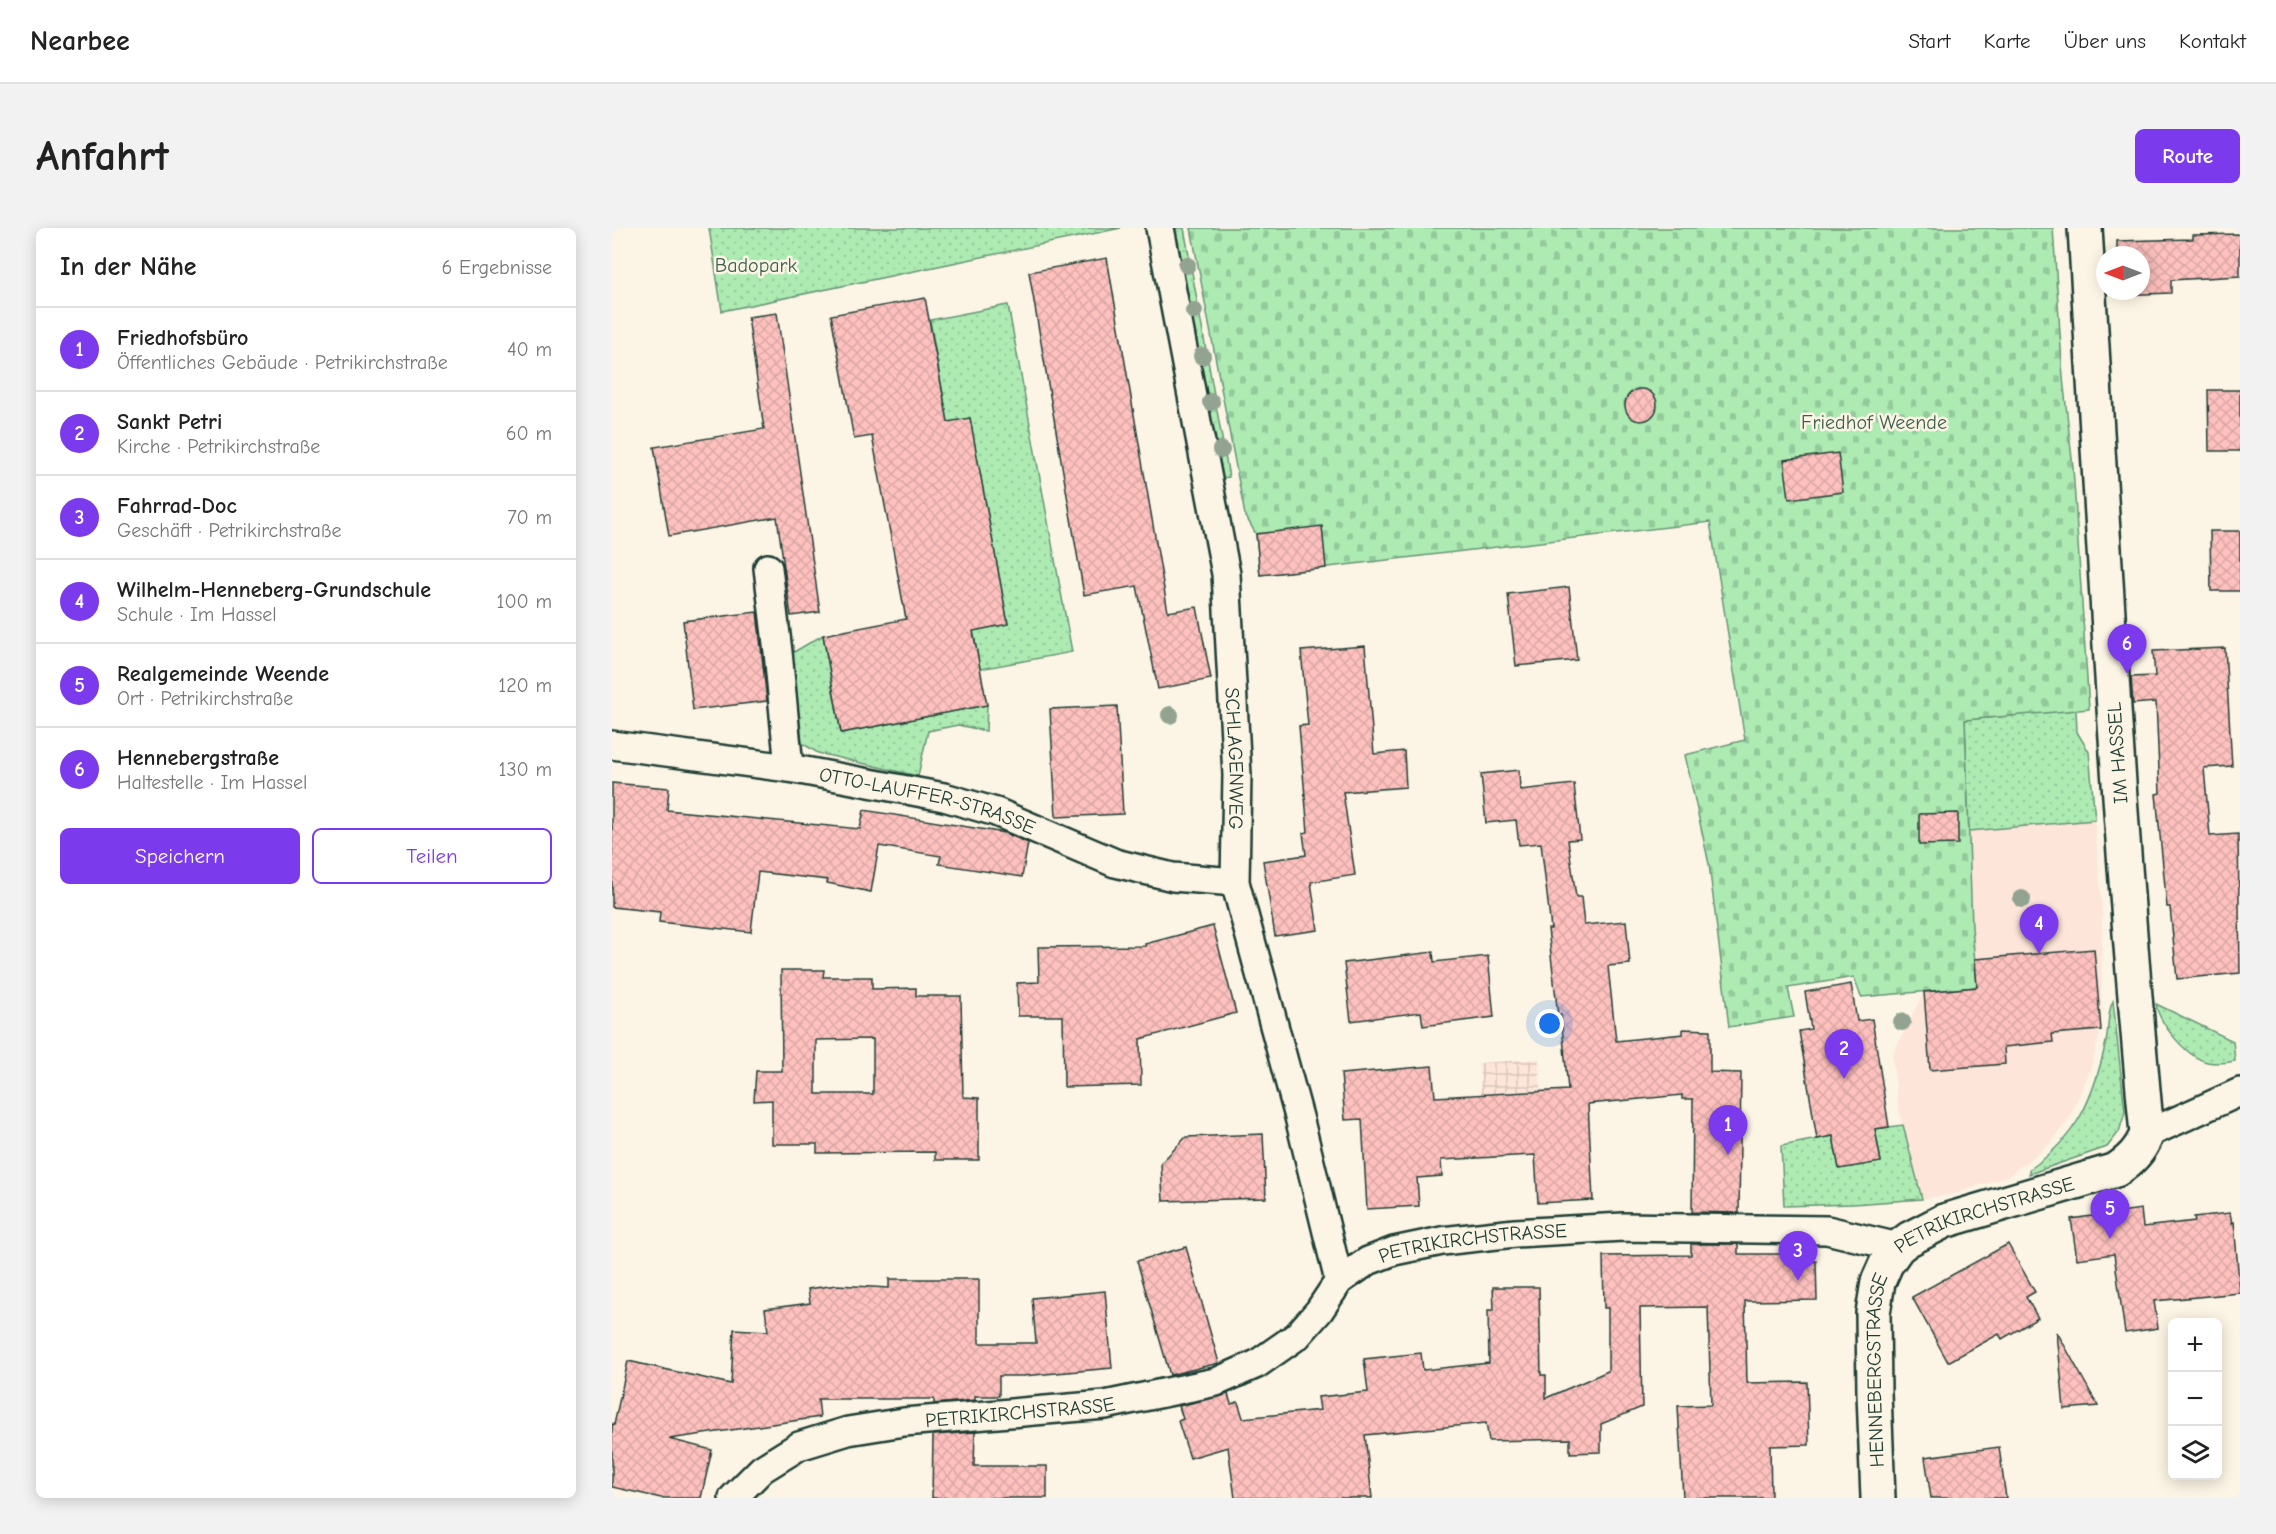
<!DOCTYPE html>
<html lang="de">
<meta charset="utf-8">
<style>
body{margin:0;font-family:"Comic Neue",sans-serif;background:#f2f2f2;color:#222}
.controls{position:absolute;right:18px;bottom:18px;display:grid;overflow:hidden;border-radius:9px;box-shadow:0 3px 15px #0003}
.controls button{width:54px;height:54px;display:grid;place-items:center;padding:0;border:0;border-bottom:2px solid #e0e0e0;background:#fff;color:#222;font:30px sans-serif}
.compass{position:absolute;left:1484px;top:18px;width:54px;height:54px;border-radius:50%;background:#fff;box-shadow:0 3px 15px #0003;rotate:270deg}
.you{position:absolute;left:938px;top:796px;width:21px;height:21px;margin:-15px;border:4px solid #fff;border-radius:50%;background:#1a73e8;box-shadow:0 0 0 9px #1a73e833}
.badge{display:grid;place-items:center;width:39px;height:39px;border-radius:50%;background:#7c3aed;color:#fff;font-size:20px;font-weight:700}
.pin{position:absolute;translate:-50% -50px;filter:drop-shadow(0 2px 3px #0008)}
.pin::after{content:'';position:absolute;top:32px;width:21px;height:18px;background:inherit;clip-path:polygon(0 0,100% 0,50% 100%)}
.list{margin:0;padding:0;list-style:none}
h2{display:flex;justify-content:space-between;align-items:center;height:78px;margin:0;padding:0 24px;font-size:26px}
h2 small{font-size:20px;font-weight:400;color:#767676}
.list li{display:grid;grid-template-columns:39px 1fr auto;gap:18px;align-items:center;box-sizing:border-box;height:84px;padding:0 24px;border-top:2px solid #e0e0e0}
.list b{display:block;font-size:22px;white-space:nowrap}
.list p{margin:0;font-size:20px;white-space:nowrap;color:#767676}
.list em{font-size:20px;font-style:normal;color:#767676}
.actions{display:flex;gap:12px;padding:18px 24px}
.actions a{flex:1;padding:14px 0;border:2px solid #7c3aed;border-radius:9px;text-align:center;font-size:21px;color:#7c3aed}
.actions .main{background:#7c3aed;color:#fff}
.icon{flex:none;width:33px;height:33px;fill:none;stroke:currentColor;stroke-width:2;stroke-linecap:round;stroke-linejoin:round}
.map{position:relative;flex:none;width:1628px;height:1270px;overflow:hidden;border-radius:9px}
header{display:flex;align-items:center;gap:36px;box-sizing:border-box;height:84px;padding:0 30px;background:#fff;border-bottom:2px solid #e0e0e0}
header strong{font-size:28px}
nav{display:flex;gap:33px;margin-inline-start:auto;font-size:21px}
.intro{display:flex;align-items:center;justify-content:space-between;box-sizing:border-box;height:144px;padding:0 36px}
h1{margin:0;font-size:42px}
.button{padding:15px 27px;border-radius:9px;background:#7c3aed;color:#fff;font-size:21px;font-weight:700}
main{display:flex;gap:36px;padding:0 36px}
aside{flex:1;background:#fff;border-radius:9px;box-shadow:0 3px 15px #0003}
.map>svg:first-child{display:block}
</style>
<header>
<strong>Nearbee</strong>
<nav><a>Start</a><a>Karte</a><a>Über uns</a><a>Kontakt</a></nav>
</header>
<div class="intro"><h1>Anfahrt</h1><a class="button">Route</a></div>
<main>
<aside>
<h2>In der Nähe<small>6 Ergebnisse</small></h2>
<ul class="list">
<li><span class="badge">1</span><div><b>Friedhofsbüro</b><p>Öffentliches Gebäude · Petrikirchstraße</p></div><em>40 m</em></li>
<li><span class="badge">2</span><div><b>Sankt Petri</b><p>Kirche · Petrikirchstraße</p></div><em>60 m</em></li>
<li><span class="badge">3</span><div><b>Fahrrad-Doc</b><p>Geschäft · Petrikirchstraße</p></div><em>70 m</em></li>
<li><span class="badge">4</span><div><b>Wilhelm-Henneberg-Grundschule</b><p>Schule · Im Hassel</p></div><em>100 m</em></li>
<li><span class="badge">5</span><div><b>Realgemeinde Weende</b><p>Ort · Petrikirchstraße</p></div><em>120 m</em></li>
<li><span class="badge">6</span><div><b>Hennebergstraße</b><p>Haltestelle · Im Hassel</p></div><em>130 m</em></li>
</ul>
<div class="actions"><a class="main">Speichern</a><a>Teilen</a></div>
</aside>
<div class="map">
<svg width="1628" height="1270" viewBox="0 0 1628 1270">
<defs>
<pattern id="industrial-grid" width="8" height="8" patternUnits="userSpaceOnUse" patternTransform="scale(1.5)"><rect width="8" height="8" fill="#fde5d9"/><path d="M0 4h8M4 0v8" fill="none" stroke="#d8c5bb"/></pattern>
<pattern id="grass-dots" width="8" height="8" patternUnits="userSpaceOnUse" patternTransform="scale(1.5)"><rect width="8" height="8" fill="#adebb3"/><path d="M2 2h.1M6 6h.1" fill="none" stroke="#94ca9b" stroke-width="1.8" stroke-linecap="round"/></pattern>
<pattern id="cemetery-stones" width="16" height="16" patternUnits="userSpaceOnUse" patternTransform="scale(1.5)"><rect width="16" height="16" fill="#adebb3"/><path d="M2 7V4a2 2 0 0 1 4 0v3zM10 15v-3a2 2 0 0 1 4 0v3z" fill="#94ca9b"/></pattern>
<pattern id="building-cross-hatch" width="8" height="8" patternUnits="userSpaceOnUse" patternTransform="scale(1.5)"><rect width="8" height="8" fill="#fec1be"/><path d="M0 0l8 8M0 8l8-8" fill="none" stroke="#d9a7a4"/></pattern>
</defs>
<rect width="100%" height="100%" fill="#fcf5e5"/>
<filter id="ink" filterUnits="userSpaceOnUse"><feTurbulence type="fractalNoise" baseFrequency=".0167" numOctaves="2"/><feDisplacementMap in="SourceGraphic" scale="12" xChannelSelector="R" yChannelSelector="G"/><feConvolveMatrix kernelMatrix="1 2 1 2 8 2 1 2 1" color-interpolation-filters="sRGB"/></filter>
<g filter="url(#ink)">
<path fill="#fde5d9" d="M 1464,481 L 1465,504 L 1477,524 L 1490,681 L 1489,802 L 1478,842 L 1457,891 L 1437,917 L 1396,948 L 1343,966 L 1310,971 L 1286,878 L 1280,827 L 1312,764 L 1365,759 L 1360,699 L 1353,492 Z"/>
<path fill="url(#industrial-grid)" d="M 927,831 L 930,893 L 871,896 L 867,835 Z"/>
<g fill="url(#grass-dots)" stroke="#669474" stroke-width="1.5">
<path d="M 97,0 L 509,0 L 110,83 Z"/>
<path d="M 560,0 L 572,0 L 617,249 L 610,250 Z"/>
<path d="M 396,77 L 460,424 L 368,441 L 361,403 L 396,396 L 358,190 L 336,194 L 318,92 Z"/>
<path d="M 211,407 L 229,505 L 375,477 L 374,503 L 346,497 L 316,503 L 306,548 L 206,525 L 185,512 L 175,428 Z"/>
<path d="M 1464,481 L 1465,504 L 1477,524 L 1483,592 L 1357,603 L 1353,492 Z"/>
<path d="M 1501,773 L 1513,884 L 1507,904 L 1495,919 L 1417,946 L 1417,942 C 1466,908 1481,872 1494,814 C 1497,801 1495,784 1501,773 Z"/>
<path d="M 1544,776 L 1621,813 L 1623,833 C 1614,835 1604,836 1595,834 C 1575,829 1547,796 1544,776 Z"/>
<path d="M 1291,897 L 1310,971 L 1241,976 L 1172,978 L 1169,918 L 1221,908 L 1227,941 L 1269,934 L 1263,901 Z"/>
</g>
<path fill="url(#cemetery-stones)" stroke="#669474" stroke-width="1.5" d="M 579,0 L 1441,0 L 1451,150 L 1461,240 L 1477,481 L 1353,492 L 1360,699 L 1365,759 L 1249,769 L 1242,749 L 1176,760 L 1182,789 L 1117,799 L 1097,636 L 1073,527 L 1133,512 L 1098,294 L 648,347 L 644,306 L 633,287 Z"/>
<g fill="url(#building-cross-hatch)" stroke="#1f3d34" stroke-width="1.5" fill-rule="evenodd">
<path d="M 1628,6 L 1628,48 L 1559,52 L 1559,65 L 1506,67 L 1506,63 L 1529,63 L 1529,27 L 1505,27 L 1505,13 L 1581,11 L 1581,7 Z"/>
<path d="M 495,30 L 556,384 L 585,379 L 599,451 L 546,461 L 525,358 L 472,367 L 417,44 Z"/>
<path d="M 313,70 L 336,194 L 358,190 L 396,396 L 361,403 L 375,477 L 229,505 L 211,407 L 294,391 L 260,208 L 242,211 L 219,87 Z"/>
<path d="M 165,85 L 208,384 L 179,388 L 165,289 L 57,308 L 42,219 L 152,201 L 136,89 Z"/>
<circle cx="1029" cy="177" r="16"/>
<path d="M 1596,162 L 1628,162 L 1628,223 L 1597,223 Z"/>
<path d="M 1226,225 L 1231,264 L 1177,271 L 1172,232 Z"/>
<path d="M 710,298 L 714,340 L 648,347 L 644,306 Z"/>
<path d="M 1598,303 L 1628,303 L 1628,363 L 1599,363 Z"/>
<path d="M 957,359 L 965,432 L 904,438 L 896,366 Z"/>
<path d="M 145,384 L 155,473 L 81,482 L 71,393 Z"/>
<path d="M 753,418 L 762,526 L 792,523 L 794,559 L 731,564 L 743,647 L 699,654 L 706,702 L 663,708 L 651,633 L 694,627 L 691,605 L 696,604 L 687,498 L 696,497 L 689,423 Z"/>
<path d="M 1613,420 L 1620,538 L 1592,540 L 1598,608 L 1626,606 L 1628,745 L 1565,751 L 1558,679 L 1555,679 L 1544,566 L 1548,565 L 1544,474 L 1521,476 L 1519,449 L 1543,448 L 1541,423 Z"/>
<path d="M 505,478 L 511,586 L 444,589 L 438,481 Z"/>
<path d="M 907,542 L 908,562 L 962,556 L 968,611 L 956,612 L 964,669 L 969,669 L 972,697 L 1014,693 L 1018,736 L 996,738 L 1004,813 L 1071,806 L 1071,801 L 1098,802 L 1098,844 L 1129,845 L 1127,985 L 1080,984 L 1081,871 L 1070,871 L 1070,867 L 976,876 L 981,972 L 926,975 L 923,927 L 829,932 L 830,948 L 805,950 L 807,978 L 755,981 L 750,891 L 733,892 L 729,846 L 820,838 L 823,869 L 956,862 L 949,787 L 946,788 L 936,701 L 939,701 L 929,615 L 907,617 L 904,592 L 874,595 L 869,546 Z"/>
<path d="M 0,555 L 57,560 L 55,582 L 248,601 L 252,582 L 393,605 L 416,615 L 410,649 L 327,636 L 329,628 L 267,618 L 259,664 L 215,655 L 216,652 L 146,644 L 139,704 L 47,694 L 48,684 L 0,679 Z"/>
<path d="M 1346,585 L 1346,616 L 1307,617 L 1307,586 Z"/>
<path d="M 601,698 L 624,785 L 528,811 L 529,857 L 452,859 L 451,788 L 406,788 L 405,755 L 427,754 L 426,719 L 534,718 L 533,716 Z"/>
<path d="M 1482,721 L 1489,802 L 1440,806 L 1441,814 L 1392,819 L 1393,836 L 1318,842 L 1312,764 L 1365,759 L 1363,731 Z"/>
<path d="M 821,724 L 822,734 L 876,728 L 882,789 L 811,798 L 809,784 L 739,793 L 732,735 Z"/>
<path d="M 169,742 L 212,742 L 211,749 L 260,749 L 260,761 L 304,760 L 304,768 L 349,768 L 351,869 L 367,870 L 367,932 L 323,932 L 323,924 L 205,925 L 205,916 L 160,916 L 160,872 L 142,873 L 144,843 L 170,843 ZM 261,811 L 261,866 L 204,866 L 204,812 Z"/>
<path d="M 1239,756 L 1245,793 L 1260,791 L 1277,899 L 1263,901 L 1269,934 L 1227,941 L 1221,908 L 1205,911 L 1187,803 L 1199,801 L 1193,764 Z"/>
<path d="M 651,906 L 654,970 L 551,973 L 549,935 L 574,909 Z"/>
<path d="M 1529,981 L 1531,999 L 1583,993 L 1582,989 L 1618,985 L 1620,995 L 1622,994 L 1628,1065 L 1542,1073 L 1546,1100 L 1513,1105 L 1502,1026 L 1465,1031 L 1459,991 Z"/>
<path d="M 1079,1016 L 1126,1016 L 1126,1026 L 1185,1026 L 1185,1033 L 1204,1033 L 1205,1072 L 1133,1073 L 1135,1155 L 1195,1154 L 1197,1217 L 1158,1218 L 1159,1270 L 1071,1270 L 1066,1178 L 1099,1177 L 1096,1079 L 1028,1080 L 1030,1179 L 989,1196 L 989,1224 L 958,1225 L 958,1211 L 877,1213 L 874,1195 L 753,1207 L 760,1270 L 623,1270 L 616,1219 L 578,1230 L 566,1193 L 571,1191 L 567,1178 L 616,1166 L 619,1176 L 626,1174 L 631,1190 L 708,1182 L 706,1169 L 756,1164 L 752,1131 L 809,1125 L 811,1142 L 877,1135 L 876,1082 L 882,1082 L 881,1059 L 927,1059 L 929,1147 L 934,1147 L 934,1170 L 996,1143 L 996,1080 L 992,1080 L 991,1028 L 1079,1027 Z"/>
<path d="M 1396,1016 L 1423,1064 L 1414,1069 L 1426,1090 L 1390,1111 L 1387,1106 L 1336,1134 L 1300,1069 Z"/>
<path d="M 574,1019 L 607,1135 L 558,1147 L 525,1033 Z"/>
<path d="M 277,1051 L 367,1051 L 367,1115 L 424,1115 L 420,1070 L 493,1063 L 500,1140 L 411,1148 L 387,1148 L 387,1168 L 363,1168 L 363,1172 L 322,1176 L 322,1171 L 206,1171 L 208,1189 L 57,1211 L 100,1222 L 89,1270 L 49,1270 L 0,1259 L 0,1196 L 2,1197 L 16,1133 L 119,1156 L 122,1101 L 156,1103 L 153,1081 L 198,1075 L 196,1061 L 225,1057 L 277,1060 Z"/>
<path d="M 1445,1104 L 1486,1178 L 1452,1181 Z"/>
<path d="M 363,1204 L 362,1238 L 435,1238 L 435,1270 L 320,1270 L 321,1207 Z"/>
<path d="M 1387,1219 L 1394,1270 L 1319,1270 L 1313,1229 Z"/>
</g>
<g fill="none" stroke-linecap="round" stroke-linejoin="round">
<g stroke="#1f3d34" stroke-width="32">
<g id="street">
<path id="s1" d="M 548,0 L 614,346 L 625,547 L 623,654 L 687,889 L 727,1053"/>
<path d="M 156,340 L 166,424 L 177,540"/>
<path id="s2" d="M 0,517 L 177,540 L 332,569 L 384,584 L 503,635 L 561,649 L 623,654"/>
<path d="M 1535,906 L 1628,864"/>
<path id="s3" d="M 121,1270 L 150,1241 L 187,1218 L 236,1203 L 292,1194 L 493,1177 L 604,1154 L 645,1136 L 685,1108 L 707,1083 L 727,1053 L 756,1033 L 782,1023 L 830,1013 L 903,1005 L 1011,999 L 1215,1002 L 1286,1019"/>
</g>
</g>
<g stroke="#1f3d34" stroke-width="38">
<g id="secondary">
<path id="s4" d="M 1266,1270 L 1262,1165 L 1261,1085 L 1266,1054 L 1274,1036 L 1286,1019 L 1297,1011 L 1332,993 L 1504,942 C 1519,932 1528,923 1535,906 C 1507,605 1491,302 1473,0"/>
</g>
</g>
<use href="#street" stroke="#fcf5e5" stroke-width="27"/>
<use href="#secondary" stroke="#fcf5e5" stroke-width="33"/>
</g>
<g fill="#92a391">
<circle cx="575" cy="37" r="9"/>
<circle cx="582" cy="83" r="9"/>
<circle cx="590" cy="128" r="9"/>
<circle cx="599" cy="174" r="9"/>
<circle cx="609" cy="222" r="9"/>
<circle cx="558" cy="487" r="9"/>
<circle cx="1410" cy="671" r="9"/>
<circle cx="1290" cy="794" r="9"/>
</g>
</g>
<g text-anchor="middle" stroke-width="5" stroke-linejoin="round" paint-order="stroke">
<g font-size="20" fill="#3b604d" stroke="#fcf5e5">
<text x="144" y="44">Badopark</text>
<text x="1262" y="201">Friedhof Weende</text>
</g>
<g font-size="20" fill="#1f3d34" stroke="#fcf5e5">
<text transform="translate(1505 525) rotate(-94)" y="7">IM HASSEL</text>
<text dy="7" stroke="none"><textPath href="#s1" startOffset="537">SCHLAGENWEG</textPath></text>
<text dy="7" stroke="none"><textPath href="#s2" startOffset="321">OTTO-LAUFFER-STRASSE</textPath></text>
<text dy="7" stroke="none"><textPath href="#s4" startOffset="350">PETRIKIRCHSTRASSE</textPath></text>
<text dy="7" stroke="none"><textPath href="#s3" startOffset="813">PETRIKIRCHSTRASSE</textPath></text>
<text dy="7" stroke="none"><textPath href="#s4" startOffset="128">HENNEBERGSTRASSE</textPath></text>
<text dy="7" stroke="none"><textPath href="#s3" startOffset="309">PETRIKIRCHSTRASSE</textPath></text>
</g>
</g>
</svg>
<div class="controls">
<button>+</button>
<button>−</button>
<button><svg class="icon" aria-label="layers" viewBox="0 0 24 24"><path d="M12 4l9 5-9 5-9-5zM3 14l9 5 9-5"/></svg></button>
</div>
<svg class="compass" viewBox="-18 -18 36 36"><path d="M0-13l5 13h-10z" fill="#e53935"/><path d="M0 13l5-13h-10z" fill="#767676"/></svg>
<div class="you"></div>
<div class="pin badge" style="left:1116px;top:927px">1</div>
<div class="pin badge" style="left:1232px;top:851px">2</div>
<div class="pin badge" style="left:1186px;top:1053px">3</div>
<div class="pin badge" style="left:1427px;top:726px">4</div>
<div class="pin badge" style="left:1498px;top:1011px">5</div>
<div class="pin badge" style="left:1515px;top:446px">6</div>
</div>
</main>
